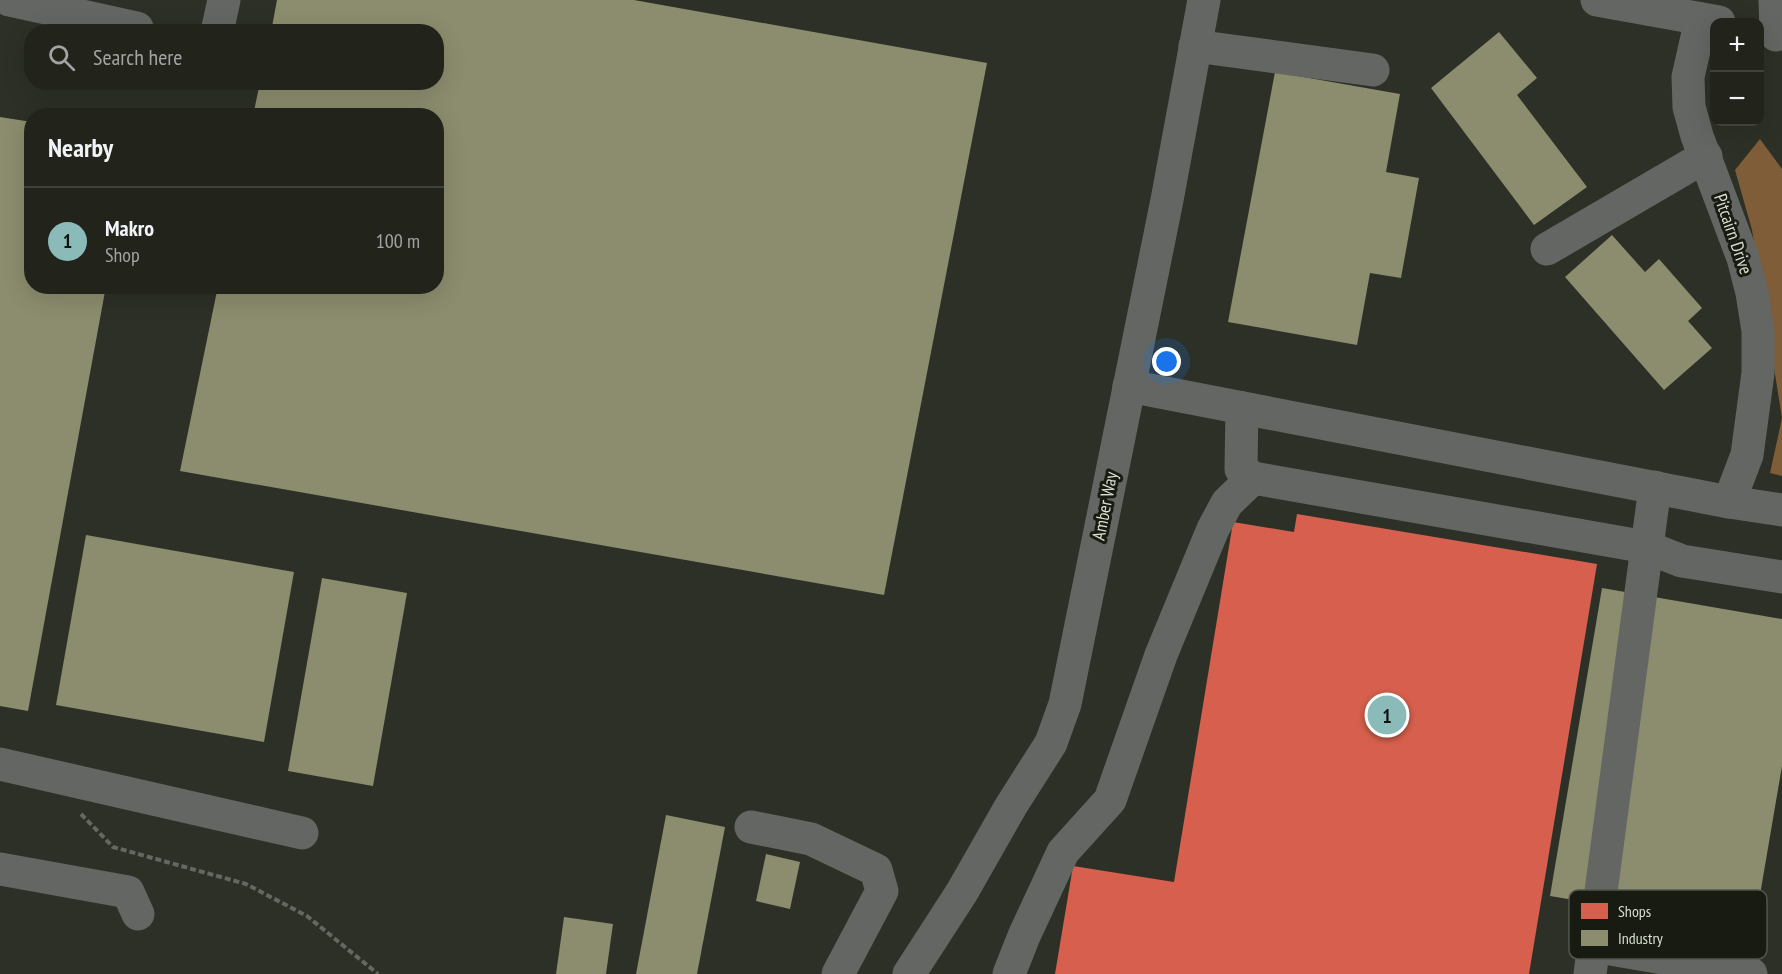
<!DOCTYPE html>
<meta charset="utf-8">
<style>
body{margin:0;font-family:"PT Sans Narrow",sans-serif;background:#2e3029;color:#f1f3f6}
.controls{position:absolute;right:18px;top:18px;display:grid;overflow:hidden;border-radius:12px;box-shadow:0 6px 24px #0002}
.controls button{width:54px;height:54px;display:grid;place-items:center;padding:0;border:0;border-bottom:2px solid #3f413b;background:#22241c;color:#f1f3f6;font:30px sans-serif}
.you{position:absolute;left:1167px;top:362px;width:21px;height:21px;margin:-15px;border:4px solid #fff;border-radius:50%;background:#1a73e8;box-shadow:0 0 0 9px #1a73e833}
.badge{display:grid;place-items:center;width:39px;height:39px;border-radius:50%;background:#8bbbb9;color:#111;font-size:20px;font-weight:700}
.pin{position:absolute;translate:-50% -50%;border:3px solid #fff;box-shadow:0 2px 6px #0006}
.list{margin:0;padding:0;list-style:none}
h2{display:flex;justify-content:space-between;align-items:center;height:78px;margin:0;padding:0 24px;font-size:26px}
h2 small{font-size:20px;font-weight:400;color:#a2a4a3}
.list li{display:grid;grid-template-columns:39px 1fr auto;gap:18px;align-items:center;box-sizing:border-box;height:108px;padding:0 24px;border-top:2px solid #3f413b}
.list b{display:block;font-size:22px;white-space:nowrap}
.list p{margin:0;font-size:20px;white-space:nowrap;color:#a2a4a3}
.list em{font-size:20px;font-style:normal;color:#a2a4a3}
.icon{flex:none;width:33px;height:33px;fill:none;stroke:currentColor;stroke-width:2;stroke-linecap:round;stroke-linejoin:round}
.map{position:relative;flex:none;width:1782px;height:974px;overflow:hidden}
.search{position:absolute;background:#22241c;box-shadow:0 6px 24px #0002;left:24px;top:24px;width:420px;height:66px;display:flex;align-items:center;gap:15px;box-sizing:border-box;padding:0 21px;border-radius:24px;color:#a2a4a3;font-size:22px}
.panel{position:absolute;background:#22241c;box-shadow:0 6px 24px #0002;left:24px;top:108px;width:420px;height:186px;border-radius:24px}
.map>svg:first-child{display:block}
</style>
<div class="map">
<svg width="1782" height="974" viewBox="0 0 1782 974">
<rect width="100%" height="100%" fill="#2d3026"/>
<path fill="#7e5d38" d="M 1760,139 L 1782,169 L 1782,476 L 1770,473 L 1782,418 L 1752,230 L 1735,170 Z"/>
<path fill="#d6604d" d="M 1297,514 L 1597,564 L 1529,974 L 1055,974 L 1073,866 L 1174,882 L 1233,522 L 1294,532 Z"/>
<g fill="#8c8c6e">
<path d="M 277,0 L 634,0 L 987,63 L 884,595 L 180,471 L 218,286 L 436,286 L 436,116 L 253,116 L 260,82 L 436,82 L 436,32 L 271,32 Z"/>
<path d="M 1499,32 L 1537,78 L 1517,95 L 1587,187 L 1534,225 L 1431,88 Z"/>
<path d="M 1275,72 L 1400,94 L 1386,172 L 1419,178 L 1401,278 L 1370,273 L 1357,345 L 1228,322 Z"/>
<path d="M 0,117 L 32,122 L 32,286 L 106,286 L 28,711 L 0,706 Z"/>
<path d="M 1612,235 L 1645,272 L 1659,259 L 1702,308 L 1688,321 L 1712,348 L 1664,390 L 1565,277 Z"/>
<path d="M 86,535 L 294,572 L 264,742 L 56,705 Z"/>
<path d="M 322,578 L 407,593 L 373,786 L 288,771 Z"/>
<path d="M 1602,588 L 1782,619 L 1782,766 L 1754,930 L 1550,896 Z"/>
<path d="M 666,815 L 725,827 L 697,974 L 636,974 Z"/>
<path d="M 766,854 L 800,862 L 790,909 L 756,901 Z"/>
<path d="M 564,917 L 613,924 L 606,974 L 556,974 Z"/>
</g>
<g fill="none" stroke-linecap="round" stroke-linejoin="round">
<path stroke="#646762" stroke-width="4" stroke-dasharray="6 3" stroke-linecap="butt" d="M 81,814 L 113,847 L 246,884 L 307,916 L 378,974"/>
<g stroke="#636662" stroke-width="33">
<path d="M 9,0 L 137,28"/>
<path d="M 1597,0 L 1719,22"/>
<path d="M 1775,0 L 1776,35"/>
<path d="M 1701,19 L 1688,77 L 1689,107 L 1697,136 L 1743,258 L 1752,293 L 1758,331 L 1758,373 L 1747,455 L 1729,502"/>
<path d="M 217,32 L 224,0"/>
<path d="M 1195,46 L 1373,70"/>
<path d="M 1547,249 L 1706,156"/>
<path d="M 1129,386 L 1729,502 L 1782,510"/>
<path d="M 1242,408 L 1241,469 L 1253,478 L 1646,547 L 1682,561 L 1782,577"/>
<path d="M 0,764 L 302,833"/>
<path d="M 751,827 L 811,839 L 876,870 L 882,891 L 838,974"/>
<path d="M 0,869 L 128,892 L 138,914"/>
<path d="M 1593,946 L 1750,973 L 1751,974"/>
<path d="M 909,974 L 962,892 L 1011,806 L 1051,743 L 1065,704 L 1167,200 L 1204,0"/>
<path d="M 1009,974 L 1024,936 L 1063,852 L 1110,800 L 1161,655 L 1213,529 L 1227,503 L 1253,478"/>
<path d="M 1590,974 L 1655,487"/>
</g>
</g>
<g text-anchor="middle" stroke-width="6" stroke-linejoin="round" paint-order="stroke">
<g font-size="18" fill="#d8ded1" stroke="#181b12">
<text transform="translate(1733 234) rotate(71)" y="6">Pitcairn Drive</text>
<text transform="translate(1105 506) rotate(-79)" y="6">Amber Way</text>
</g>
</g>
<rect x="1569" y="890" width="198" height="69" rx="9" fill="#181b12" stroke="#52564b" stroke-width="1.5"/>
<rect x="1581" y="903" width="27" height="16" fill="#d6604d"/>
<rect x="1581" y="930" width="27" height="16" fill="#8c8c6e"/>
<g font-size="16" fill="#d8ded1">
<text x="1618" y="917">Shops</text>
<text x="1618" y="944">Industry</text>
</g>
</svg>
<div class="controls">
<button>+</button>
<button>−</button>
</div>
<div class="you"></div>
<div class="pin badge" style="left:1387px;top:715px">1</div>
<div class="search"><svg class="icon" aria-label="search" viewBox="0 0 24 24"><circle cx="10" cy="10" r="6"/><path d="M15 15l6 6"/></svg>Search here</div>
<section class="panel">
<h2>Nearby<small></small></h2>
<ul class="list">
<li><span class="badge">1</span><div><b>Makro</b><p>Shop</p></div><em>100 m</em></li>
</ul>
</section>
</div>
